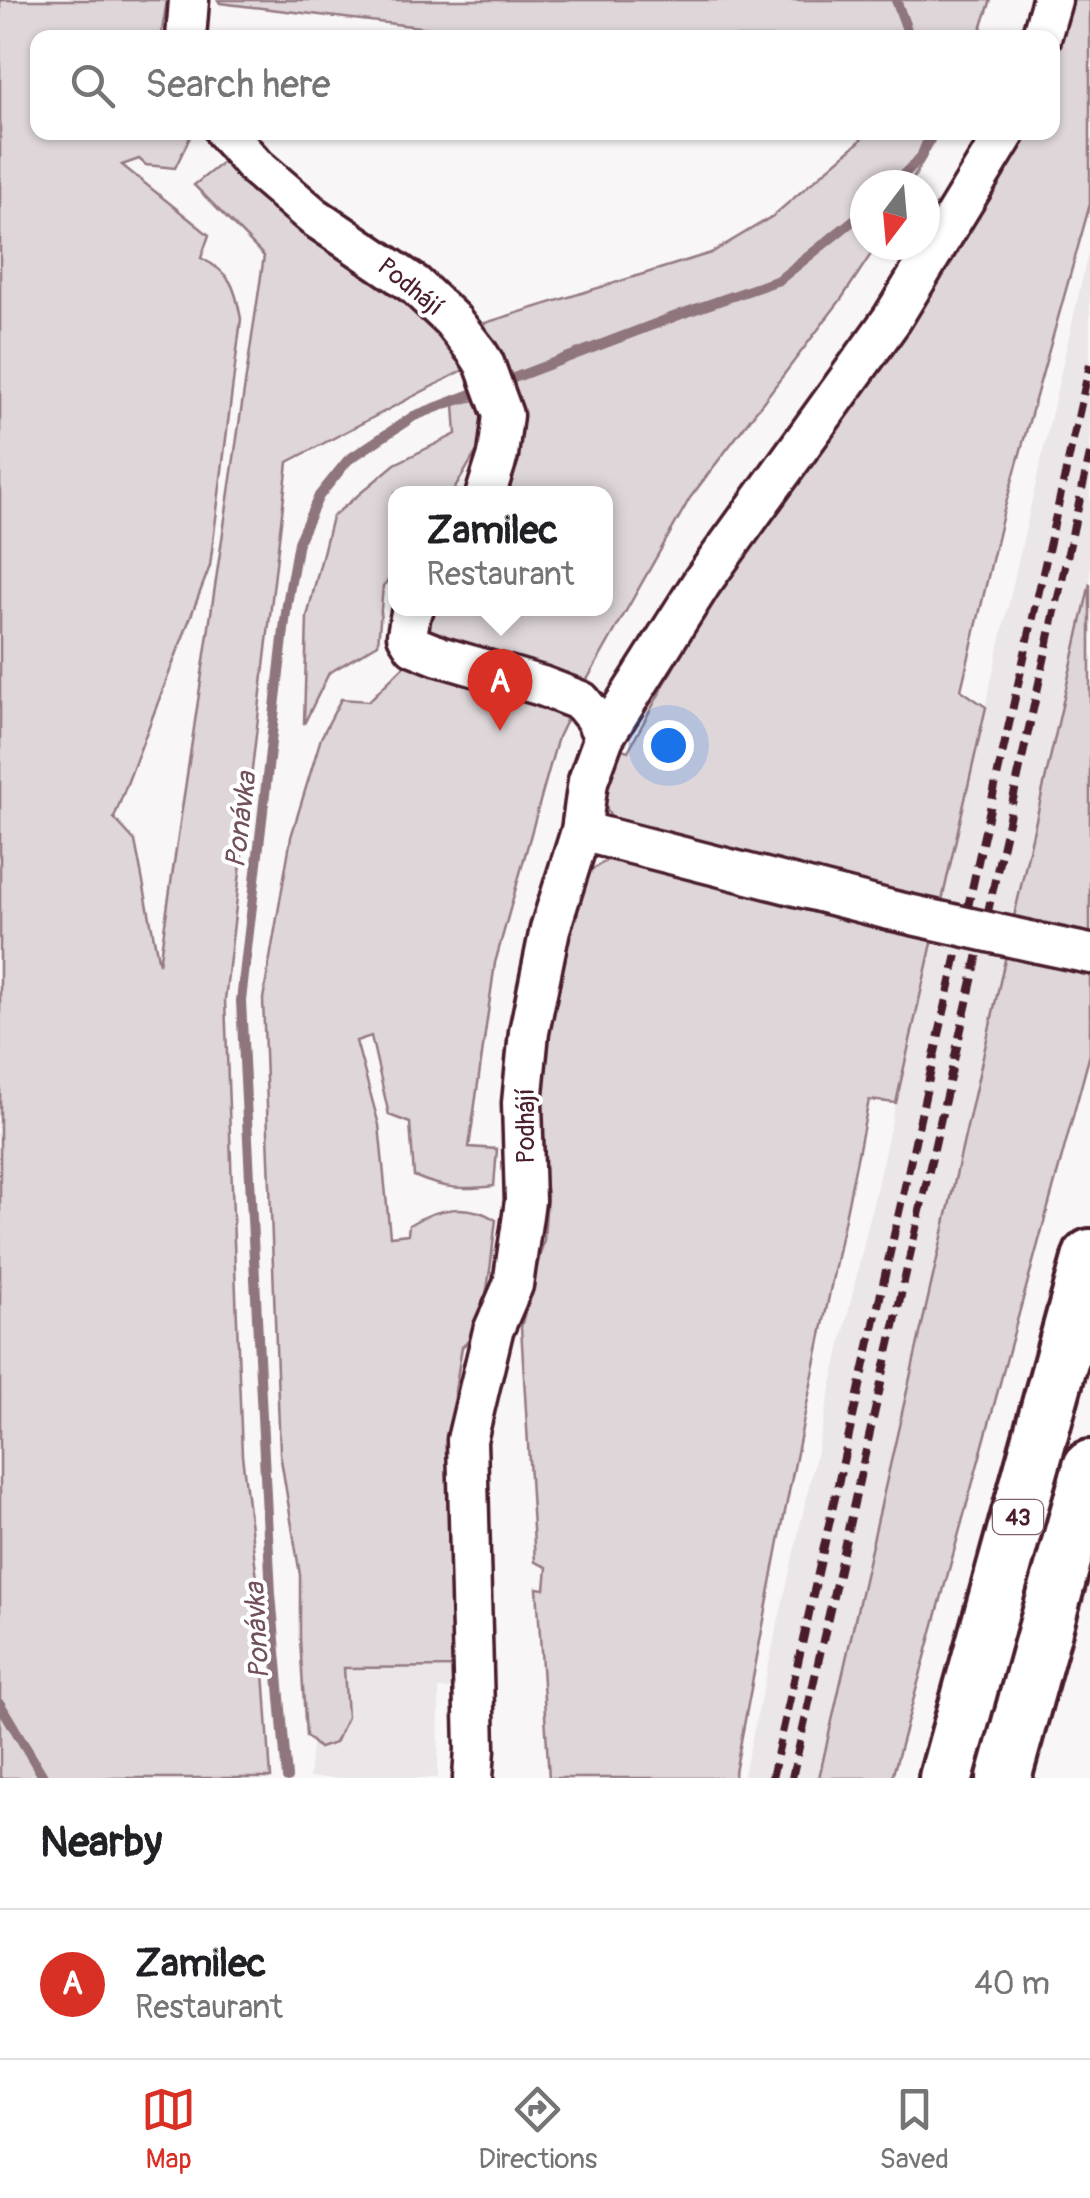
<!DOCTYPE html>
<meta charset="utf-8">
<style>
body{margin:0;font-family:Pangolin,sans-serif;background:#f2f2f2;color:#202124}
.compass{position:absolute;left:850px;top:170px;width:90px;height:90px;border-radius:50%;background:#fff;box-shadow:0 2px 8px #0004;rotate:196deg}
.you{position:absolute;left:668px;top:745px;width:35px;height:35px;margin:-25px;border:8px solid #fff;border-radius:50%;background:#1a73e8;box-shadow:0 0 0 15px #1a73e833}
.badge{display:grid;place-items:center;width:65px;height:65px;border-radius:50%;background:#d93025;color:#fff;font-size:32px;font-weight:700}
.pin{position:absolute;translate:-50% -82px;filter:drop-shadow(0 2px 5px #0008)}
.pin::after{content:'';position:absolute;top:52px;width:35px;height:30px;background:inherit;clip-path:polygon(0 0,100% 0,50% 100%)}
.popup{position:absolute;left:388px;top:486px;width:225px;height:130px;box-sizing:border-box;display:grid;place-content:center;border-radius:20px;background:#fff;filter:drop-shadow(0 2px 8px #0005);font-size:32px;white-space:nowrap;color:#757577}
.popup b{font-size:38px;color:#202124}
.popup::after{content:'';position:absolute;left:50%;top:100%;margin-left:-20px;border:20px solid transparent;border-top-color:#fff}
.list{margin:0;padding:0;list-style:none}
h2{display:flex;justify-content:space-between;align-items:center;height:130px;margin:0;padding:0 40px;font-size:42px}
h2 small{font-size:32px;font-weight:400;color:#757577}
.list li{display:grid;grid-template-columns:65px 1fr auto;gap:30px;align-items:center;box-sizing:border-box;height:150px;padding:0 40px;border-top:2px solid #e0e0e0}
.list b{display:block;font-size:38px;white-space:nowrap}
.list p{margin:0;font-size:32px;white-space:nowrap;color:#757577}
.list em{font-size:32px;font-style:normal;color:#757577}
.icon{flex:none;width:55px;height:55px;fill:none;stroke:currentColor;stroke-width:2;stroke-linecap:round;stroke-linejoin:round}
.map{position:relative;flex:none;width:1090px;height:1778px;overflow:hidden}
.search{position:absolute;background:#fff;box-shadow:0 2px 8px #0004;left:30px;right:30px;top:30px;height:110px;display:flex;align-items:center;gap:25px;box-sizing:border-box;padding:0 35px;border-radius:20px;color:#757577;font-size:38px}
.sheet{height:280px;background:#fff}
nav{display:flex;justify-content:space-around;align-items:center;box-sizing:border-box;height:140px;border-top:2px solid #e0e0e0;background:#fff;font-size:28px;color:#757577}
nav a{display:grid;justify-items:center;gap:5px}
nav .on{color:#d93025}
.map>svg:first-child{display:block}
</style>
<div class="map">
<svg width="1090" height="1778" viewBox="0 0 1090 1778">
<rect width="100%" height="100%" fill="#f8f6f7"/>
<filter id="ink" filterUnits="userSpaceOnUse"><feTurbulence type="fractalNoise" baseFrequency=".01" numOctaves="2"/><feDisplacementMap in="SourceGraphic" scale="20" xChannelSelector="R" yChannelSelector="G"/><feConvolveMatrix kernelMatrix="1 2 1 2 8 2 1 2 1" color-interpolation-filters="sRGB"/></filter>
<g filter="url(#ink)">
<g fill="#ebe6e8">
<path d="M 1090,244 L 1090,583 L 819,1778 L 743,1778 Z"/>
<path d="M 319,1667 L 459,1667 L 460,1688 L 439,1689 L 438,1778 L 309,1778 Z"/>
</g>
<g fill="#ded6d9" stroke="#947a82" stroke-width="2.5">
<path d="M 0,0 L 167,0 L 161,37 L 38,38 L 38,132 L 192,133 L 175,168 L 146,165 L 139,159 L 122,165 L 209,235 L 201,258 C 231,273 235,286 241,319 L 210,566 L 114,818 L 135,841 L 159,964 L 264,256 L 194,185 L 233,154 L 358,254 L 473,365 L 288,462 L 225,1000 L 242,1455 L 259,1595 L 271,1778 L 0,1778 Z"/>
<path d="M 218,0 L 991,0 L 978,37 L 511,38 L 220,3 Z"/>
<path d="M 1068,0 L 1090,0 L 1090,204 L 1003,514 L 961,690 L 986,707 L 941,905 L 614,821 C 594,798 610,774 619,748 L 628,751 L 711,599 L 1013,133 L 1052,132 L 1053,48 Z"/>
<path d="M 866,133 L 938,133 L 910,185 L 865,185 L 865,245 L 877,245 L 842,298 L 690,498 L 584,685 L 421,634 L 436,609 L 605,608 L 605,493 L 500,493 L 472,327 L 711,253 L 773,216 L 859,142 Z"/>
<path d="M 487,397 L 494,422 L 452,493 L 395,493 L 395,573 L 383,586 L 378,644 L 329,673 L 304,724 L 307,617 L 332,517 L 395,464 L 456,434 L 454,405 Z"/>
<path d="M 1090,583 L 1090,938 L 1013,921 Z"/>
<path d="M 412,658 L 571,710 L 558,737 L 495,963 L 469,1147 L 497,1149 L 494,1186 C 462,1190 444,1189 414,1176 L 410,1123 L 389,1115 L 371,1036 L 356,1041 L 379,1125 L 390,1236 L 408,1234 L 409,1225 C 436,1208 468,1202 496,1220 C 491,1253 489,1327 462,1347 L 455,1391 L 459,1667 L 344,1668 L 347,1717 L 335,1743 L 319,1748 L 306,1736 L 300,1639 L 300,1575 L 280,1453 L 263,999 L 291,837 L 321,738 L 341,699 L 369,701 Z"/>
<path d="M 614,856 L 934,934 L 896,1103 L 869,1100 L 779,1541 L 734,1778 L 549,1778 L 537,1588 L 545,1589 L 547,1567 L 535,1562 L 521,1327 L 544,1240 L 547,1195 L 532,1102 L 583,875 Z"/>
<path d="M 1007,951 L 1090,970 L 1090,1054 L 892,1778 L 819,1778 Z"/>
</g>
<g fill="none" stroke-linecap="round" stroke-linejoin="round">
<g stroke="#8f747b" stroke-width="10">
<path d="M 896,0 L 910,38"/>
<path d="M 893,185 L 921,157 L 931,132"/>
<path d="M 0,1704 L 44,1778"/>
<path d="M 287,1778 L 271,1594 L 241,1001 L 287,604 L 298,542 L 319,496 L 348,460 L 414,416 L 684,313 L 779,280 L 865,211"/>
</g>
<g stroke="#4a1f2b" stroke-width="45">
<g id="minor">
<path d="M 186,38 L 189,0"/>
<path d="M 1041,38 L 1052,0"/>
<path d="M 225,132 L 256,167 L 313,216 L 415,285 L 452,320 L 477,352 L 484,363 L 503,415 L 498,455 L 486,493"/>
<path d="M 414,608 L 411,613 L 407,635 L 414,646 L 439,656 L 542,686 L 581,701 L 594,717 L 604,737"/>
<path d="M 581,831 L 890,910"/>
<path d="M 1038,943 L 1090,954"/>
<path d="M 473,1778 L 475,1749 L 467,1440 L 493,1331 L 513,1285 L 525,1201 L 522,1103 L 529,1032 L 550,929 L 581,831 L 588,781 L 604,737 L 702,582 L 892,319 L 1006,132"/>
</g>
</g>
<g stroke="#4a1f2b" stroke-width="60">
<g id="highway">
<path d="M 946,1778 L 1090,1256"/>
<path d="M 1004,1778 L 1090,1467"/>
</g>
</g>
<use href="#minor" stroke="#fff" stroke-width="38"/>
<use href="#highway" stroke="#fff" stroke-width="52"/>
<g stroke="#4a1f2b" stroke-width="8" stroke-dasharray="15 8" stroke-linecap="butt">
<path d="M 967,911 L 1090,364"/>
<path d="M 987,916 L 1090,454"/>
<path d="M 772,1778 L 960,941"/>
<path d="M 792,1778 L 980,945"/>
</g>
<g stroke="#4a1f2b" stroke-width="45" stroke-linecap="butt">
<path id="minor-bridge" d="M 890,910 L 1038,943"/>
</g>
<use href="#minor-bridge" stroke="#fff" stroke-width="38"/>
</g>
</g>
<g text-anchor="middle" stroke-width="8" stroke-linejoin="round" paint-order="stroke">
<rect fill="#fff" stroke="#80626b" stroke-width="2.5" x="993" y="1500" width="50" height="34" rx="8"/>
<g font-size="22" font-weight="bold" fill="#4a1f2b">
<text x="1018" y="1525">43</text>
</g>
<g font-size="25" fill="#4a1f2b" stroke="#fff">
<text transform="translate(411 286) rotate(39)" y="9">Podhájí</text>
<text transform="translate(525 1126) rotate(-90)" y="9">Podhájí</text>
</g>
<g font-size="28" font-style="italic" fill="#72515a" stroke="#fff">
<text transform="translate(240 820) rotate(-83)" y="10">Ponávka</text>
<text transform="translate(256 1631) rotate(-93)" y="10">Ponávka</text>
</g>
</g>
</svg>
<svg class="compass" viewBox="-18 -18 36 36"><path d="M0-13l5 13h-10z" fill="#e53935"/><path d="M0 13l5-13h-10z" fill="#757577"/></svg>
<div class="you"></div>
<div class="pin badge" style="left:500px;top:731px">A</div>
<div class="popup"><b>Zamilec</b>Restaurant</div>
<div class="search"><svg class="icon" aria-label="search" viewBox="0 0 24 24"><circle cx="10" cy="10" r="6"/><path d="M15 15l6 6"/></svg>Search here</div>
</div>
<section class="sheet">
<h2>Nearby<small></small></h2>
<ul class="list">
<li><span class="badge">A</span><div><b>Zamilec</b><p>Restaurant</p></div><em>40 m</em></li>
</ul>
</section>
<nav>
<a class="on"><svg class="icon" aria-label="map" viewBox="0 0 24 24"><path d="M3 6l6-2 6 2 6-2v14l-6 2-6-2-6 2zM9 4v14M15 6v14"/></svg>Map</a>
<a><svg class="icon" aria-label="directions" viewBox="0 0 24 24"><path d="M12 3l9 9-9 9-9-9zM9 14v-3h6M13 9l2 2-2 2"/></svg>Directions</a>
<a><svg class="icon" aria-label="saved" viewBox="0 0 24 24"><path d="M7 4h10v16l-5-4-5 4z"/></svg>Saved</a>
</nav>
